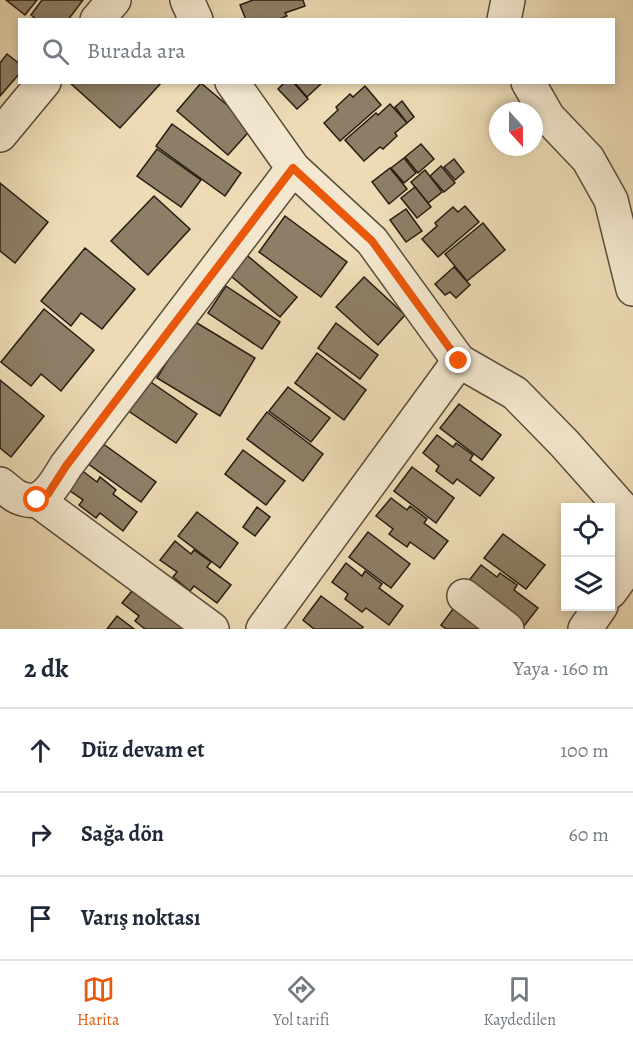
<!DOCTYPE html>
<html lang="tr">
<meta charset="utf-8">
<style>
body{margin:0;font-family:Alegreya,serif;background:#f6f6f7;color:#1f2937}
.controls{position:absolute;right:18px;bottom:18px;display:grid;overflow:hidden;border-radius:0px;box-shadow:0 3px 9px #0003}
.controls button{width:54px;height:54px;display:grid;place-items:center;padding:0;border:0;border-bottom:2px solid #e0e1e3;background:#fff;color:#1f2937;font:30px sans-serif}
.compass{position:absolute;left:489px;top:102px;width:54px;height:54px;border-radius:50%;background:#fff;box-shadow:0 3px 9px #0003;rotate:159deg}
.stop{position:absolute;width:18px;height:18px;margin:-14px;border:4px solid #ea580c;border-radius:50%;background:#fff}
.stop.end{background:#ea580c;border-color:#fff;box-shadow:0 2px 6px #0008}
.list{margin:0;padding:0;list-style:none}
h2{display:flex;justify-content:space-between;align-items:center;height:78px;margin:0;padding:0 24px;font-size:26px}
h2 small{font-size:20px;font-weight:400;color:#747a83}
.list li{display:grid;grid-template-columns:39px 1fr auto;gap:18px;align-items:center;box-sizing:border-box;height:84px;padding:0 24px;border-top:2px solid #e0e1e3}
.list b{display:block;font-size:22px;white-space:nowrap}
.list em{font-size:20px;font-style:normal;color:#747a83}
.icon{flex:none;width:33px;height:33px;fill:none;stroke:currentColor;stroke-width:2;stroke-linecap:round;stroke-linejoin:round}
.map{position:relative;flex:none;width:633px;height:629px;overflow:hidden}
.search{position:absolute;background:#fff;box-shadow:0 3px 9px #0003;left:18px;right:18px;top:18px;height:66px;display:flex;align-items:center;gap:15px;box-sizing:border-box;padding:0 21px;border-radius:0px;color:#747a83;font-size:22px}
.sheet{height:330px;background:#fff}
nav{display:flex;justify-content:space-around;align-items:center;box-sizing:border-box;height:84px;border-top:2px solid #e0e1e3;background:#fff;font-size:16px;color:#747a83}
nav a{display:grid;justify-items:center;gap:3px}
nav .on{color:#ea580c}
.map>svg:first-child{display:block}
</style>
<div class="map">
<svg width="633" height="629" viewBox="0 0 633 629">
<rect width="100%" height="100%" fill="#ecdbb5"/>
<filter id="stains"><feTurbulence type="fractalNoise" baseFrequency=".00333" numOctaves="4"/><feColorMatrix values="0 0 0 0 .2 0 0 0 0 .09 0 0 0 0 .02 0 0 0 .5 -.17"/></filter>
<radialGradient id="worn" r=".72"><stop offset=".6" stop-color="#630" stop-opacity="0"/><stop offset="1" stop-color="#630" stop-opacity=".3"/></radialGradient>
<g fill="#8d7f67" stroke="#261c12" stroke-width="1.5">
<path d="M 6,0 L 37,0 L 25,15 Z"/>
<path d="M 42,0 L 83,0 L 68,20 L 37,20 L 31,15 Z"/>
<path d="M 253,0 L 303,0 L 305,6 L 285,13 L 287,16 L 277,20 L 246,20 L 240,5 Z"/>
<path d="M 7,54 L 20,64 L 20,73 L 0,96 L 0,63 Z"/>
<path d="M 69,82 L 162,82 L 120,128 Z"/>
<path d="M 285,82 L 293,82 L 308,99 L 297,109 L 278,89 Z"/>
<path d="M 294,82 L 323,82 L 307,97 Z"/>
<path d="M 201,83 L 253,127 L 228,155 L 177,111 Z"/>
<path d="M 365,86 L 381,105 L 340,141 L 324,123 L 338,110 L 336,107 L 350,94 L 353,97 Z"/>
<path d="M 402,101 L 414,117 L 407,123 L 395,107 Z"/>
<path d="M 390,104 L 407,123 L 395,133 L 397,136 L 383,149 L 380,147 L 364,161 L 345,140 L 376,113 L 378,115 Z"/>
<path d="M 172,124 L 241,173 L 225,196 L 156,146 Z"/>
<path d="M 421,144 L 434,159 L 418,173 L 405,157 Z"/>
<path d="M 157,149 L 201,180 L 181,207 L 137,176 Z"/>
<path d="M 404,158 L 416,173 L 404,183 L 391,168 Z"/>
<path d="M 454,159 L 464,172 L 455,180 L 444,167 Z"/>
<path d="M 441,166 L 455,183 L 444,192 L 430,176 Z"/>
<path d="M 390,168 L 407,189 L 389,204 L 372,182 Z"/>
<path d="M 425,170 L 442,192 L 428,203 L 411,182 Z"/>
<path d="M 0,183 L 48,222 L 15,263 L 0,251 Z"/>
<path d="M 415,187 L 431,207 L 417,218 L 401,198 Z"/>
<path d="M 154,196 L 190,229 L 148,275 L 111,241 Z"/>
<path d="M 465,206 L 479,222 L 438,257 L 422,239 L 437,226 L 435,223 L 453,207 L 458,212 Z"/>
<path d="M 406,209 L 422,231 L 406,242 L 390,220 Z"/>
<path d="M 285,216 L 347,262 L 321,297 L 259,252 Z"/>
<path d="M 483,223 L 505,250 L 467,281 L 445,254 Z"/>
<path d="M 85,248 L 135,289 L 102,329 L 81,313 L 71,326 L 41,301 Z"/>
<path d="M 243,252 L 297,297 L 280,317 L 226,272 Z"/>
<path d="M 454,267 L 470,285 L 456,298 L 450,292 L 445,295 L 435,284 Z"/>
<path d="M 364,277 L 405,315 L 378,345 L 336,307 Z"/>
<path d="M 226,286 L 280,322 L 262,349 L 208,313 Z"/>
<path d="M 44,309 L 94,350 L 61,391 L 41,374 L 31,386 L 1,362 Z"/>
<path d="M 192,320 L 255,358 L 220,416 L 157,378 Z"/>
<path d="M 336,323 L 378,355 L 360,379 L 318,348 Z"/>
<path d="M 317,353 L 366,390 L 344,420 L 295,383 Z"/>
<path d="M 0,380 L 44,416 L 11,457 L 0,448 Z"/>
<path d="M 148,380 L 197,414 L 176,443 L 127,410 Z"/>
<path d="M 288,387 L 330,418 L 311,442 L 269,411 Z"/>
<path d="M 459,404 L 501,435 L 482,460 L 440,428 Z"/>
<path d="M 267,412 L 323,454 L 303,481 L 247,439 Z"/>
<path d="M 437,435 L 453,447 L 456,443 L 473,455 L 470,460 L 494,478 L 480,496 L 457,479 L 453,484 L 436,471 L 439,466 L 423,453 Z"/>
<path d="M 102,443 L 156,482 L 141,502 L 87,463 Z"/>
<path d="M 243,450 L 285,481 L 266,505 L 225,474 Z"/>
<path d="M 412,467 L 454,498 L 436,523 L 394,491 Z"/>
<path d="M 80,469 L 97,482 L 100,477 L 116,490 L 113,494 L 137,512 L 123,531 L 100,513 L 96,518 L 79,505 L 83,500 L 66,488 Z"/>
<path d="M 391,498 L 407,510 L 410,506 L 427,519 L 424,523 L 448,541 L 434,559 L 410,542 L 407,547 L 389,534 L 393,529 L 376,516 Z"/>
<path d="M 257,507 L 270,517 L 255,536 L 243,527 Z"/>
<path d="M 197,512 L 238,543 L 220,568 L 178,536 Z"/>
<path d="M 368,532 L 410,564 L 391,588 L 349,557 Z"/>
<path d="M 503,534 L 545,565 L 526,589 L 484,558 Z"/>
<path d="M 175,541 L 191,554 L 194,550 L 211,562 L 207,567 L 231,585 L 217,603 L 194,586 L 190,591 L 173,577 L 177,572 L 160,560 Z"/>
<path d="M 346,563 L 362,576 L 365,571 L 382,584 L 379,588 L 403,606 L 389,625 L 366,608 L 362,612 L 345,599 L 348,594 L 332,582 Z"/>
<path d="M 481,565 L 497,577 L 500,573 L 517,585 L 514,590 L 538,608 L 524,626 L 467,583 Z"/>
<path d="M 137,585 L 193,629 L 145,629 L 135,621 L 139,616 L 122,603 Z"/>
<path d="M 321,596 L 363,627 L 361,629 L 314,629 L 303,620 Z"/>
<path d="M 459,601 L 497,629 L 446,629 L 441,625 Z"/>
<path d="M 117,616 L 134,629 L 107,629 Z"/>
</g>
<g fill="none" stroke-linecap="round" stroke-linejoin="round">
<g stroke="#584c3b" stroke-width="36">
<g id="minor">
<path d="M 187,0 L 196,20"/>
<path d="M 97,20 L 114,0"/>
<path d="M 504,20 L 508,0"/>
<path d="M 232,82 L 293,168 L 372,241 L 459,361 L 515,393 L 564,443 L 629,516 L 632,562 L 610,592"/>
<path d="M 528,82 L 548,117 L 588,159 L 611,200 L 633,289"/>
<path d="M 0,135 L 44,82"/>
<path d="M 0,484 C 6,488 13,496 20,498 C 44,508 55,483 66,466 L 293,168"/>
<path d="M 37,500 L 212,629"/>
<path d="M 464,596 L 507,629"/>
<path d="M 263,629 L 459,361"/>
<path d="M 585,629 L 601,606"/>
</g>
</g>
<use href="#minor" stroke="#f3e8cf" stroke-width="33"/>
</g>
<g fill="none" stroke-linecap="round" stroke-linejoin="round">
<path stroke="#ea580c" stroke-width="8" d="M 37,500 L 48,494 L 66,466 L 293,168 L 372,241 L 459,361"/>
</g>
<rect width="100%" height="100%" filter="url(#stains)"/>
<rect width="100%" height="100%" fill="url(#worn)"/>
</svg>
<div class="controls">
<button><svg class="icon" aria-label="locate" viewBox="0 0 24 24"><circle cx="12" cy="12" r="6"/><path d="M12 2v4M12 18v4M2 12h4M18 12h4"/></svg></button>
<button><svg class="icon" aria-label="layers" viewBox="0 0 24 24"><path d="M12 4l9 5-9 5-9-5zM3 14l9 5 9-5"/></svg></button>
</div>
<svg class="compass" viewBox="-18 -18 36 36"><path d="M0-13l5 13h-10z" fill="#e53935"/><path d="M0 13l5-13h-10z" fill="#747a83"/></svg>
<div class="stop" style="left:37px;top:500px"></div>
<div class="stop end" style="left:459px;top:361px"></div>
<div class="search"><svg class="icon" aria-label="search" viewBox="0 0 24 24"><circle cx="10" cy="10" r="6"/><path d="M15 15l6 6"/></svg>Burada ara</div>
</div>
<section class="sheet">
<h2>2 dk<small>Yaya · 160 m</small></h2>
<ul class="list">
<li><svg class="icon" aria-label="ahead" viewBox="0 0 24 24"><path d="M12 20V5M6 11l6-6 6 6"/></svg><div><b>Düz devam et</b></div><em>100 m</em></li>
<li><svg class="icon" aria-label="right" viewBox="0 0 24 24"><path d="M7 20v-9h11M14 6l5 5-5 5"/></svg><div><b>Sağa dön</b></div><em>60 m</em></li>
<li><svg class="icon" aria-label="arrive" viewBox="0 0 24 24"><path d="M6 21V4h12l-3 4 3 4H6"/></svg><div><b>Varış noktası</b></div></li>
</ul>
</section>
<nav>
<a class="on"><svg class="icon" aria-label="map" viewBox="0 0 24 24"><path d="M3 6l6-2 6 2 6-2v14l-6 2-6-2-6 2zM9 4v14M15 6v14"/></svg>Harita</a>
<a><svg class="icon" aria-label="directions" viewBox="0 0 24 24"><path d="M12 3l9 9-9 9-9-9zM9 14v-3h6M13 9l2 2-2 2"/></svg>Yol tarifi</a>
<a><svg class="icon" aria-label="saved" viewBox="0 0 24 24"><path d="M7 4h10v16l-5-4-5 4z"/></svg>Kaydedilen</a>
</nav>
